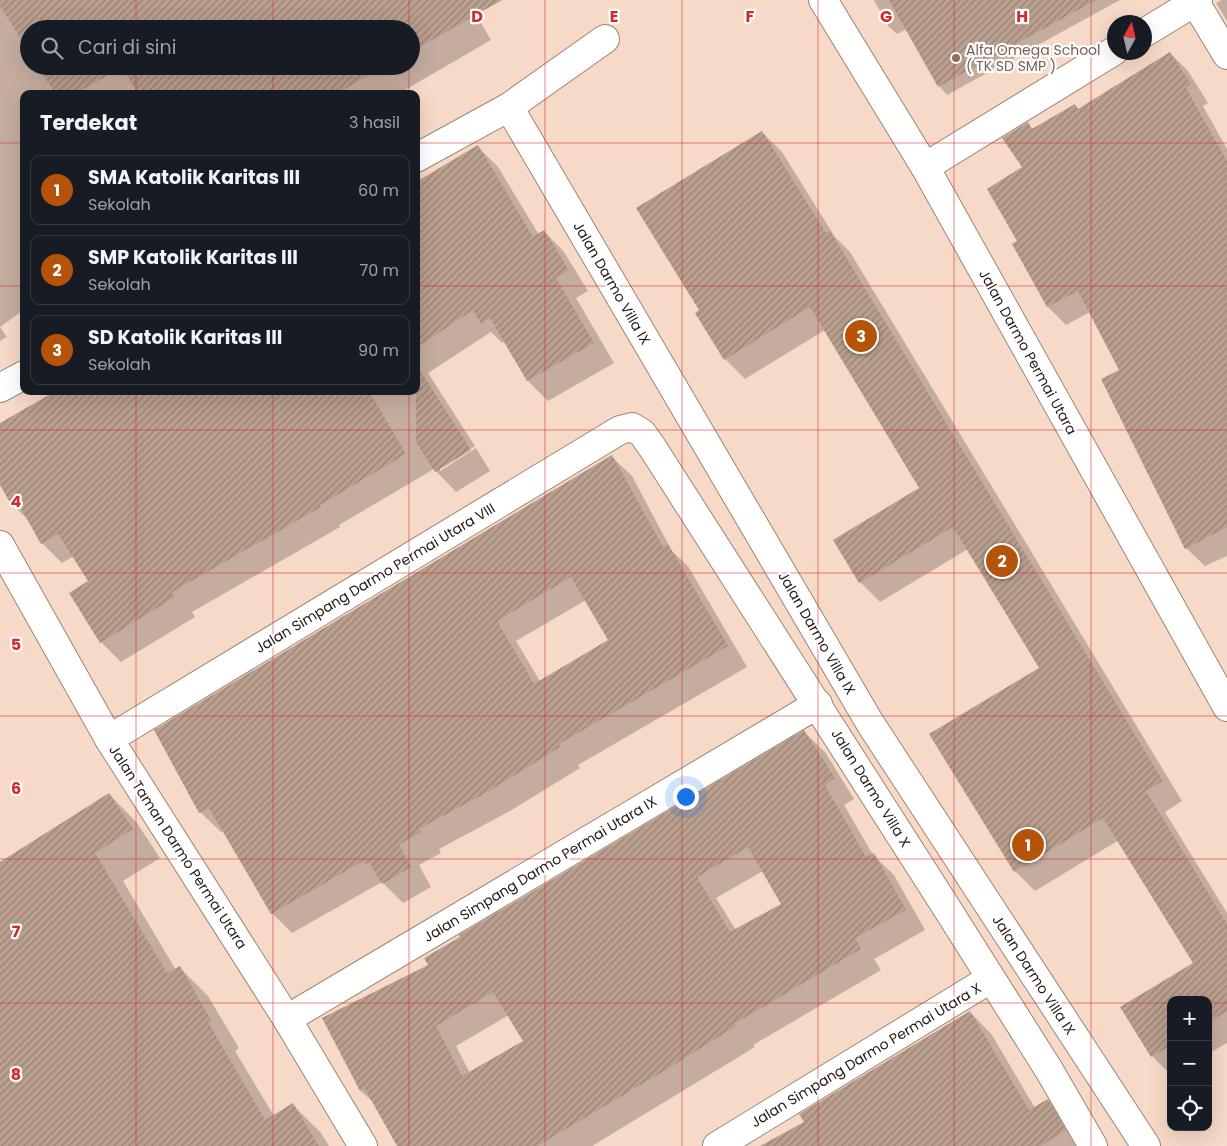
<!DOCTYPE html>
<html lang="id">
<meta charset="utf-8">
<style>
body{margin:0;font-family:Poppins,sans-serif;background:#20242c;color:#f1f3f6}
.controls{position:absolute;right:15px;bottom:15px;display:grid;overflow:hidden;border-radius:10px;box-shadow:0 5px 20px #0002}
.controls button{width:45px;height:45px;display:grid;place-items:center;padding:0;border:0;border-bottom:1px solid #363941;background:#171b24;color:#f1f3f6;font:25px sans-serif}
.compass{position:absolute;left:1107px;top:15px;width:45px;height:45px;border-radius:50%;background:#171b24;box-shadow:0 5px 20px #0002;rotate:8deg}
.you{position:absolute;left:685px;top:796px;width:18px;height:18px;margin:-12px;border:4px solid #fff;border-radius:50%;background:#1a73e8;box-shadow:0 0 0 8px #1a73e833}
.badge{display:grid;place-items:center;width:32px;height:32px;border-radius:50%;background:#b45309;color:#fff;font-size:16px;font-weight:700}
.pin{position:absolute;translate:-50% -50%;border:2px solid #fff;box-shadow:0 1px 5px #0006}
.list{margin:0;padding:0;list-style:none}
h2{display:flex;justify-content:space-between;align-items:center;height:65px;margin:0;padding:0 20px;font-size:21px}
h2 small{font-size:16px;font-weight:400;color:#9ea1a6}
.list li{display:grid;grid-template-columns:32px 1fr auto;gap:15px;align-items:center;box-sizing:border-box;height:70px;margin:0 10px 10px;padding:0 10px;border:1px solid #363941;border-radius:10px}
.list b{display:block;font-size:19px;white-space:nowrap}
.list p{margin:0;font-size:16px;white-space:nowrap;color:#9ea1a6}
.list em{font-size:16px;font-style:normal;color:#9ea1a6}
.icon{flex:none;width:28px;height:28px;fill:none;stroke:currentColor;stroke-width:2;stroke-linecap:round;stroke-linejoin:round}
.map{position:relative;flex:none;width:1227px;height:1146px;overflow:hidden}
.search{position:absolute;background:#171b24;box-shadow:0 5px 20px #0002;left:20px;top:20px;width:400px;height:55px;display:flex;align-items:center;gap:12px;box-sizing:border-box;padding:0 18px;border-radius:28px;color:#9ea1a6;font-size:19px}
.panel{position:absolute;background:#171b24;box-shadow:0 5px 20px #0002;left:20px;top:90px;width:400px;height:305px;border-radius:10px}
.map>svg:first-child{display:block}
</style>
<div class="map">
<svg width="1227" height="1146" viewBox="0 0 1227 1146">
<defs>
<pattern id="building-hatch" width="6" height="6" patternUnits="userSpaceOnUse" patternTransform="scale(1.25)"><rect width="6" height="6" fill="#ba9f8e"/><path d="M-1 1l2-2M0 6l6-6M5 7l2-2" fill="none" stroke="#978173"/></pattern>
</defs>
<rect width="100%" height="100%" fill="#f6d9c6"/>
<g fill="#0003" fill-rule="evenodd">
<path d="M 0,0 L 468,0 L 491,40 L 398,94 L 24,94 L 24,310 L 0,327 L 7,337 L 0,341 ZM 29,29 L 411,29 L 411,66 L 29,66 Z"/>
<path d="M 874,0 L 1120,0 L 947,95 L 939,86 L 907,29 L 897,34 L 888,26 Z"/>
<path d="M 1222,0 L 1227,0 L 1227,21 L 1216,3 Z"/>
<path d="M 1170,53 L 1188,71 L 1208,103 L 1203,106 L 1227,149 L 1227,556 L 1205,566 L 1186,548 L 1121,370 L 1090,312 L 1066,325 L 1048,307 L 1014,244 L 1019,241 L 1027,124 L 1033,129 L 1075,106 L 1079,110 Z"/>
<path d="M 762,132 L 782,152 L 835,237 L 850,252 L 1182,801 L 1165,812 L 1227,913 L 1227,1043 L 1208,1054 L 1208,1000 L 1171,1000 L 1171,1075 L 1152,1056 L 1122,1007 L 1195,963 L 1119,840 L 1035,891 L 1015,871 L 1040,668 L 968,549 L 880,602 L 860,582 L 921,488 L 825,330 L 745,379 L 725,359 L 701,311 Z"/>
<path d="M 478,147 L 498,167 L 539,235 L 544,231 L 564,252 L 588,291 L 576,298 L 614,363 L 548,401 L 528,381 L 505,341 L 502,343 L 491,332 L 428,373 L 475,446 L 440,468 L 440,471 L 476,448 L 490,471 L 456,492 L 434,469 L 339,525 L 340,527 L 192,612 L 195,617 L 121,662 L 101,642 L 89,582 L 74,556 L 62,563 L 42,543 L 30,522 L 13,505 L 0,482 L 0,424 L 56,391 L 416,391 L 416,183 Z"/>
<path d="M 611,456 L 632,476 L 672,551 L 688,566 L 747,667 L 578,765 L 580,768 L 510,811 L 439,849 L 441,853 L 419,865 L 431,887 L 403,903 L 382,882 L 292,933 L 272,913 L 224,831 L 221,832 L 200,812 ZM 586,600 L 609,640 L 540,681 L 516,641 Z"/>
<path d="M 804,732 L 825,752 L 854,799 L 844,805 L 873,855 L 894,875 L 925,930 L 874,959 L 881,970 L 753,1045 L 755,1047 L 592,1146 L 398,1146 L 376,1105 L 361,1091 L 324,1019 L 430,966 ZM 763,871 L 782,905 L 736,930 L 716,898 ZM 509,1015 L 525,1041 L 470,1073 L 456,1046 Z"/>
<path d="M 109,794 L 137,823 L 160,858 L 123,881 L 176,970 L 180,968 L 208,996 L 239,1048 L 235,1051 L 274,1116 L 293,1105 L 321,1133 L 329,1146 L 0,1146 L 0,863 Z"/>
<path d="M 970,1012 L 992,1035 L 1035,1108 L 1047,1100 L 1070,1123 L 1083,1146 L 762,1146 L 806,1123 Z"/>
</g>
<g fill="url(#building-hatch)" fill-rule="evenodd">
<path d="M 0,0 L 502,0 L 411,52 L 411,29 L 29,29 L 29,52 L 0,6 Z"/>
<path d="M 889,0 L 1096,0 L 938,87 Z"/>
<path d="M 1170,52 L 1191,84 L 1186,88 L 1227,161 L 1227,527 L 1185,549 L 1101,379 L 1119,370 L 1078,291 L 1047,307 L 1012,244 L 1017,241 L 987,189 L 1022,167 L 1002,138 L 1028,122 L 1032,129 L 1075,104 L 1078,109 Z"/>
<path d="M 38,66 L 384,66 L 337,94 L 138,94 L 122,67 L 75,94 L 55,94 Z"/>
<path d="M 762,131 L 826,233 L 830,231 L 1163,781 L 1146,791 L 1227,924 L 1227,1011 L 1208,1023 L 1208,1000 L 1171,1000 L 1171,1045 L 1151,1057 L 1120,1007 L 1193,963 L 1103,818 L 1014,872 L 929,734 L 1039,668 L 953,527 L 859,583 L 833,540 L 919,488 L 810,307 L 724,360 L 695,313 L 699,310 L 636,208 Z"/>
<path d="M 478,145 L 533,237 L 544,230 L 569,270 L 556,278 L 594,343 L 527,381 L 490,318 L 481,324 L 473,310 L 416,348 L 416,182 Z"/>
<path d="M 416,364 L 471,450 L 435,472 L 416,442 Z"/>
<path d="M 56,391 L 369,391 L 406,454 L 320,505 L 321,507 L 172,592 L 175,597 L 100,643 L 69,593 L 88,581 L 58,534 L 41,544 L 18,503 L 12,506 L 0,485 L 0,423 Z"/>
<path d="M 612,455 L 663,547 L 668,544 L 728,646 L 559,744 L 560,747 L 489,791 L 419,829 L 421,832 L 399,845 L 411,867 L 382,884 L 369,862 L 366,864 L 363,861 L 271,914 L 209,808 L 199,813 L 154,730 ZM 571,577 L 608,640 L 534,684 L 497,621 Z"/>
<path d="M 804,730 L 835,778 L 825,785 L 866,857 L 874,853 L 906,910 L 855,938 L 861,949 L 734,1024 L 736,1026 L 669,1068 L 537,1146 L 397,1146 L 365,1089 L 360,1091 L 322,1018 L 428,965 L 424,958 L 460,937 L 459,935 ZM 748,847 L 781,904 L 730,932 L 697,877 ZM 493,992 L 523,1041 L 462,1076 L 436,1026 Z"/>
<path d="M 109,793 L 133,829 L 95,853 L 167,973 L 180,966 L 211,1020 L 208,1022 L 265,1120 L 293,1103 L 319,1146 L 0,1146 L 0,862 Z"/>
<path d="M 970,1011 L 1029,1110 L 1048,1099 L 1066,1130 L 1041,1146 L 760,1146 L 804,1122 L 799,1114 Z"/>
</g>
<g fill="none" stroke-linecap="round" stroke-linejoin="round">
<g stroke="#9f8574" stroke-width="30">
<g id="street">
<path d="M 823,0 L 925,167 L 1227,707"/>
<path d="M 1195,2 L 1227,55"/>
<path d="M 1144,33 L 1198,0"/>
<path d="M 509,107 L 870,723 L 1146,1146"/>
<path d="M 416,158 L 509,107 L 605,39"/>
<path d="M 925,167 L 1114,51"/>
<path d="M 0,388 L 24,375"/>
<path d="M 0,545 L 109,739 L 287,1019 L 363,1146"/>
<path d="M 109,739 L 620,430 L 632,427 L 642,433 L 652,447 L 948,910 L 1049,1070 L 1093,1146"/>
<path d="M 287,1019 L 818,704"/>
<path d="M 717,1146 L 990,979"/>
</g>
</g>
<use href="#street" stroke="#fff" stroke-width="28"/>
</g>
<path fill="none" stroke="#d62828" stroke-width="1" stroke-opacity="0.55" d="M 136,0 L 136,29M 273,0 L 273,29M 409,0 L 409,29M 545,0 L 545,1146M 682,0 L 682,1146M 818,0 L 818,1146M 954,0 L 954,1146M 1091,0 L 1091,1146M 136,66 L 136,94M 273,66 L 273,94M 409,66 L 409,94M 0,143 L 24,143M 416,143 L 1227,143M 0,286 L 24,286M 416,286 L 1227,286M 136,391 L 136,1146M 273,391 L 273,1146M 409,391 L 409,1146M 0,430 L 1227,430M 0,573 L 1227,573M 0,716 L 1227,716M 0,859 L 1227,859M 0,1003 L 1171,1003M 1208,1003 L 1227,1003"/>
<circle fill="#8d6e63" stroke="#fff" stroke-width="2" cx="956" cy="58" r="5"/>
<g text-anchor="middle" stroke-width="4.5" stroke-linejoin="round" paint-order="stroke">
<g font-size="14" fill="#785e54" stroke="#fff" text-anchor="start">
<text x="966" y="55">Alfa Omega School<tspan x="966" dy="16">( TK SD SMP )</tspan></text>
</g>
<g font-size="14" fill="#241a13" stroke="#fff">
<text transform="translate(612 283) rotate(60)" y="5">Jalan Darmo Villa IX</text>
<text transform="translate(1028 352) rotate(61)" y="5">Jalan Darmo Permai Utara</text>
<text transform="translate(375 578) rotate(-31)" y="5">Jalan Simpang Darmo Permai Utara VIII</text>
<text transform="translate(817 633) rotate(60)" y="5">Jalan Darmo Villa IX</text>
<text transform="translate(871 788) rotate(58)" y="5">Jalan Darmo Villa X</text>
<text transform="translate(178 847) rotate(57)" y="5">Jalan Taman Darmo Permai Utara</text>
<text transform="translate(540 869) rotate(-31)" y="5">Jalan Simpang Darmo Permai Utara IX</text>
<text transform="translate(1034 975) rotate(57)" y="5">Jalan Darmo Villa IX</text>
<text transform="translate(866 1055) rotate(-31)" y="5">Jalan Simpang Darmo Permai Utara X</text>
</g>
</g>
<g font-size="16" text-anchor="middle" font-weight="bold" fill="#d62828" stroke="#fff" stroke-width="4.5" stroke-linejoin="round" paint-order="stroke">
<text x="477" y="22">D</text>
<text x="614" y="22">E</text>
<text x="750" y="22">F</text>
<text x="886" y="22">G</text>
<text x="1022" y="22">H</text>
<text x="16" y="507">4</text>
<text x="16" y="650">5</text>
<text x="16" y="794">6</text>
<text x="16" y="937">7</text>
<text x="16" y="1080">8</text>
</g>
</svg>
<div class="controls">
<button>+</button>
<button>−</button>
<button><svg class="icon" aria-label="locate" viewBox="0 0 24 24"><circle cx="12" cy="12" r="6"/><path d="M12 2v4M12 18v4M2 12h4M18 12h4"/></svg></button>
</div>
<svg class="compass" viewBox="-18 -18 36 36"><path d="M0-13l5 13h-10z" fill="#e53935"/><path d="M0 13l5-13h-10z" fill="#9ea1a6"/></svg>
<div class="you"></div>
<div class="pin badge" style="left:1028px;top:845px">1</div>
<div class="pin badge" style="left:1002px;top:561px">2</div>
<div class="pin badge" style="left:861px;top:336px">3</div>
<div class="search"><svg class="icon" aria-label="search" viewBox="0 0 24 24"><circle cx="10" cy="10" r="6"/><path d="M15 15l6 6"/></svg>Cari di sini</div>
<section class="panel">
<h2>Terdekat<small>3 hasil</small></h2>
<ul class="list">
<li><span class="badge">1</span><div><b>SMA Katolik Karitas III</b><p>Sekolah</p></div><em>60 m</em></li>
<li><span class="badge">2</span><div><b>SMP Katolik Karitas III</b><p>Sekolah</p></div><em>70 m</em></li>
<li><span class="badge">3</span><div><b>SD Katolik Karitas III</b><p>Sekolah</p></div><em>90 m</em></li>
</ul>
</section>
</div>
